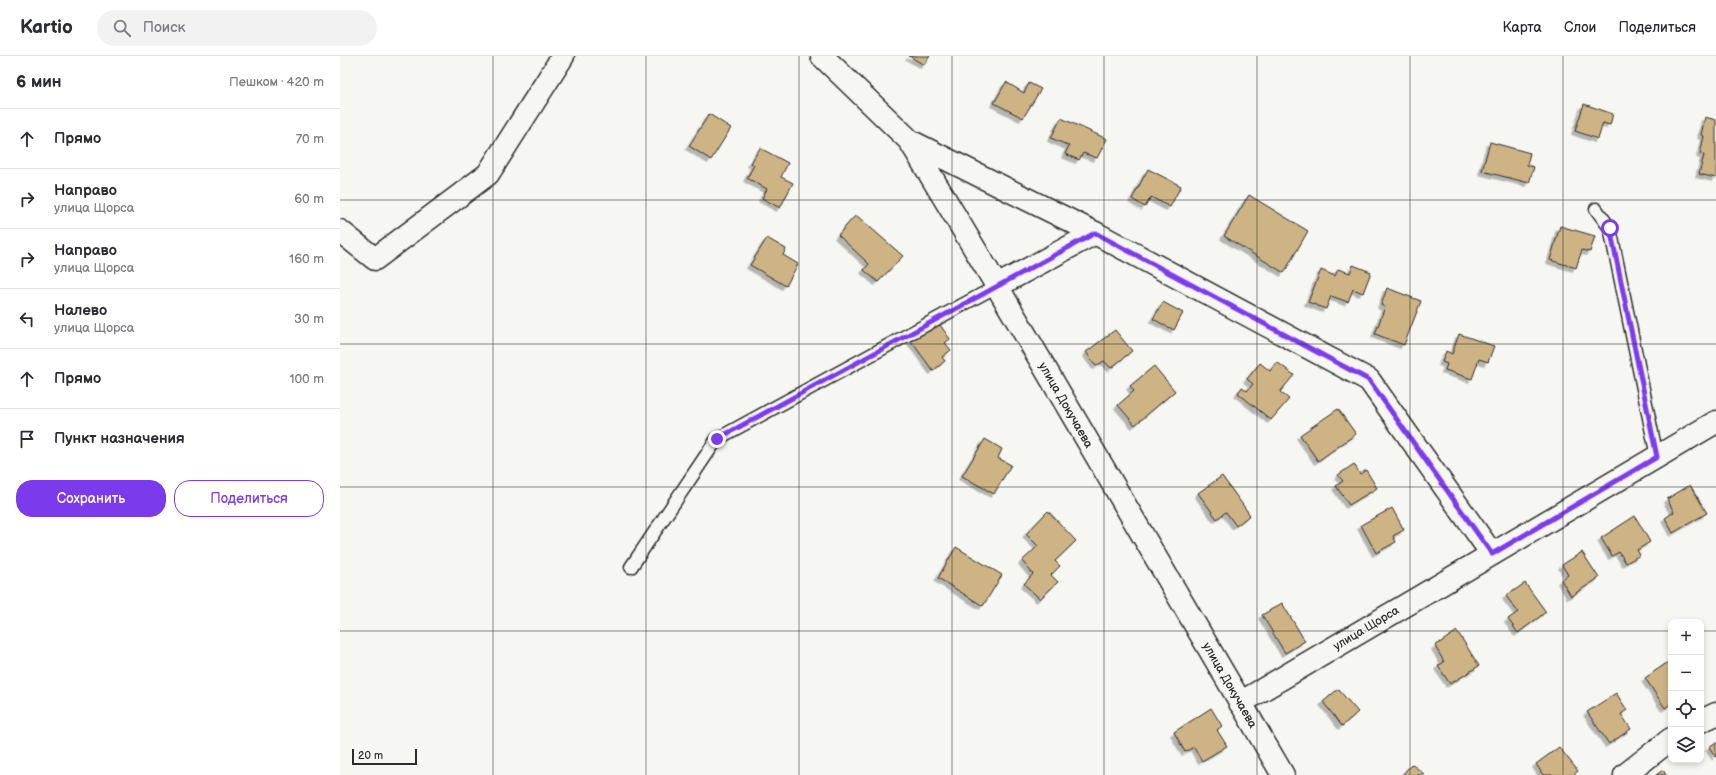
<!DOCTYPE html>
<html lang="ru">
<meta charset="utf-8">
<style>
body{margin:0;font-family:"Balsamiq Sans",sans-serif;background:#f2f2f3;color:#2b2b33}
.controls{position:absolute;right:12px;bottom:12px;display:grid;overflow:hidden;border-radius:8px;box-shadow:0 2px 6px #0003}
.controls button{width:36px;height:36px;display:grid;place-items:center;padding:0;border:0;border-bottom:1px solid #e1e1e2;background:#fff;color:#2b2b33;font:20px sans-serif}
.scale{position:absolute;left:12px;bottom:10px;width:65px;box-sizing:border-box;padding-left:4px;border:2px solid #2b2b2b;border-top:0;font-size:11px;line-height:14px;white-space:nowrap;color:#2b2b2b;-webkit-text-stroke:3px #f6f6f2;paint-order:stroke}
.stop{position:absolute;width:12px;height:12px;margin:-9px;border:3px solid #7c3aed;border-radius:50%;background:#fff}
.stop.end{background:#7c3aed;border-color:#fff;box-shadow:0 1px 4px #0008}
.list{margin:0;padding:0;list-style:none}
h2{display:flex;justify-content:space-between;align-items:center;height:52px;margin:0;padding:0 16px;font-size:17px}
h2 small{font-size:13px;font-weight:400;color:#7c7c81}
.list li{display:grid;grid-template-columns:26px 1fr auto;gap:12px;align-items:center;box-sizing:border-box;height:60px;padding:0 16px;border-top:1px solid #e1e1e2}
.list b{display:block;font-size:15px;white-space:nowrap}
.list p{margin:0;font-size:13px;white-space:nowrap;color:#7c7c81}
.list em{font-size:13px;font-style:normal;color:#7c7c81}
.actions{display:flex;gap:8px;padding:12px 16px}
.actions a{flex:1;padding:9px 0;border:1px solid #7c3aed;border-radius:16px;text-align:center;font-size:14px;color:#7c3aed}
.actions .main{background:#7c3aed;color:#fff}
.icon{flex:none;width:22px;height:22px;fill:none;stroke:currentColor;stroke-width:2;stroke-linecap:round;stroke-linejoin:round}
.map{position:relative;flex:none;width:1376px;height:719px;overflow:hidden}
header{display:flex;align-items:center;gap:24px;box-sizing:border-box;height:56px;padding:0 20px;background:#fff;border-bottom:1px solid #e1e1e2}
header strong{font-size:19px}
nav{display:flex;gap:22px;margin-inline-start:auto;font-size:14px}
.search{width:280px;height:36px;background:#f2f2f3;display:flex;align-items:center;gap:10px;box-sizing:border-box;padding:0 14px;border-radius:22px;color:#7c7c81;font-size:15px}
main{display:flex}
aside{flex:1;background:#fff}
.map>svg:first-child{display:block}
</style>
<header>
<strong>Kartio</strong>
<div class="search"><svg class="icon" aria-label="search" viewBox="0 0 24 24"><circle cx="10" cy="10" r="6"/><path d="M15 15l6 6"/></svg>Поиск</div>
<nav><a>Карта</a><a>Слои</a><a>Поделиться</a></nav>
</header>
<main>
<aside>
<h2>6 мин<small>Пешком · 420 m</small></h2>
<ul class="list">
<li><svg class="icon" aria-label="ahead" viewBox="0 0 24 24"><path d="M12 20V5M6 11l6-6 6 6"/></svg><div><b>Прямо</b></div><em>70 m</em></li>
<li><svg class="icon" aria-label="right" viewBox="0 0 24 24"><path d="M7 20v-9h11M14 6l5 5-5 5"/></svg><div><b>Направо</b><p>улица Щорса</p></div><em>60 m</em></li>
<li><svg class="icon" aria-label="right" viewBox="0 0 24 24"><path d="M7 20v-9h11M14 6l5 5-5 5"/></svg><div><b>Направо</b><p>улица Щорса</p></div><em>160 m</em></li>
<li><svg class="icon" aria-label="left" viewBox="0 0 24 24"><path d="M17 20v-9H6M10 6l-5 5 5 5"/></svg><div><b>Налево</b><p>улица Щорса</p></div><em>30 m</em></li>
<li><svg class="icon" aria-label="ahead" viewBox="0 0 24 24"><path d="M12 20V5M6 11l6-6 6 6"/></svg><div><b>Прямо</b></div><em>100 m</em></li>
<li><svg class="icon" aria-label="arrive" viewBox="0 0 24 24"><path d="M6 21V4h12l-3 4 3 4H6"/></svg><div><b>Пункт назначения</b></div></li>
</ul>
<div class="actions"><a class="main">Сохранить</a><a>Поделиться</a></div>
</aside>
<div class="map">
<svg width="1376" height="719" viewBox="0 0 1376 719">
<defs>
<filter id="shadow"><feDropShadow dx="-3.5" dy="3.5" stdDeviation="0" flood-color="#0004"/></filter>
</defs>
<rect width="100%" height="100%" fill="#f6f6f2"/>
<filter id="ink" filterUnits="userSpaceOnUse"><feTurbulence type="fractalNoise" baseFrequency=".025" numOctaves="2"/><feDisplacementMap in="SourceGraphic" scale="8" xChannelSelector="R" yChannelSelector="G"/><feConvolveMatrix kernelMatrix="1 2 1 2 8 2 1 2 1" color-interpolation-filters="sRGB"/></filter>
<g filter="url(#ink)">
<g fill="#ceb384" stroke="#2b2b2b" filter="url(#shadow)">
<path d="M 569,0 L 590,0 L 584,9 Z"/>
<path d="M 666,26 L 684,37 L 689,27 L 701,33 L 683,62 L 654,47 Z"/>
<path d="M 1244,48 L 1273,58 L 1270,69 L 1263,67 L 1258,83 L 1235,75 Z"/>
<path d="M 369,58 L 391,72 L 371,104 L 349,90 Z"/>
<path d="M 1365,61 L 1376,64 L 1376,122 L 1359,118 L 1364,99 L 1360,98 L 1364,80 L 1361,79 Z"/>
<path d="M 721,62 L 767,83 L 757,102 L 743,97 L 739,104 L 725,98 L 729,90 L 711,82 Z"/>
<path d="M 1150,86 L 1190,97 L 1187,109 L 1194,111 L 1189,127 L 1142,115 Z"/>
<path d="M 420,92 L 448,107 L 441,121 L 453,127 L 440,152 L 422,142 L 427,133 L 407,122 L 414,109 L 411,107 Z"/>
<path d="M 808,113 L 841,130 L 830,151 L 811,141 L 805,151 L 792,143 Z"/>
<path d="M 909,139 L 968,175 L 944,217 L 884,180 Z"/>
<path d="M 516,159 L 563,200 L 538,226 L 524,214 L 529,208 L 498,179 Z"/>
<path d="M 1220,170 L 1255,180 L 1250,196 L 1242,194 L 1236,212 L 1210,204 Z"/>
<path d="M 427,182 L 446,193 L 443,199 L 458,208 L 446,230 L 410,209 Z"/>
<path d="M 1013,209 L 1031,216 L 1023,237 L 1013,233 L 1008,246 L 991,240 L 986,253 L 968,246 L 981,214 L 995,220 L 998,213 L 1010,217 Z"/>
<path d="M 1047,232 L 1081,245 L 1064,289 L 1035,278 L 1045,251 L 1041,249 Z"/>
<path d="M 823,246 L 843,257 L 834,274 L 813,263 Z"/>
<path d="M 598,266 L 610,283 L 605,287 L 611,294 L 602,301 L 605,305 L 593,315 L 571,285 Z"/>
<path d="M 775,274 L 792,295 L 771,312 L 764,305 L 756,310 L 746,296 Z"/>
<path d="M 1119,278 L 1154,290 L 1148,306 L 1139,303 L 1132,323 L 1105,314 L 1107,308 L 1102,306 L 1106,295 L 1112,298 Z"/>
<path d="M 937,306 L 954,319 L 940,336 L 949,343 L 931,364 L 898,337 L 902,331 L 907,335 L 913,328 L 907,323 L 920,307 L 930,315 Z"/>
<path d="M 814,310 L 835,335 L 795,369 L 778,349 L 794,335 L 790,330 Z"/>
<path d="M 998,353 L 1016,378 L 978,405 L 960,379 Z"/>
<path d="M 645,383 L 662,393 L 658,402 L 671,409 L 654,438 L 622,420 Z"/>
<path d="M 1014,408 L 1020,418 L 1026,414 L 1037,432 L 1009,449 L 996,430 L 1003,425 L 998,419 Z"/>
<path d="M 882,420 L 910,459 L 896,470 L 886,456 L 877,463 L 858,437 Z"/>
<path d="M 1350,429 L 1367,457 L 1333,477 L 1325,462 L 1334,456 L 1327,443 Z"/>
<path d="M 1052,452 L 1064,474 L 1053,480 L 1056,486 L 1036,497 L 1021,469 Z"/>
<path d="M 708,455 L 736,485 L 715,505 L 720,510 L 711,519 L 718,526 L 700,543 L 684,528 L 693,518 L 682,505 L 698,490 L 686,478 Z"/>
<path d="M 1295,460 L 1310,486 L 1297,494 L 1300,499 L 1286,507 L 1279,496 L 1272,500 L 1261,482 Z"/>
<path d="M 616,491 L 662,519 L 643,550 L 598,522 Z"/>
<path d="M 1242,496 L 1259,522 L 1231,540 L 1221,524 L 1228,519 L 1222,509 Z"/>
<path d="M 1185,527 L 1206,556 L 1178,577 L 1168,563 L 1178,556 L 1166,540 Z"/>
<path d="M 942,547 L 965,585 L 945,597 L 922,559 Z"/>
<path d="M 1117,575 L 1139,610 L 1110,628 L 1098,610 L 1104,606 L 1095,590 Z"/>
<path d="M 1331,604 L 1331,648 L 1325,652 L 1305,622 Z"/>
<path d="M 998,633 L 1018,656 L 1002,670 L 983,646 Z"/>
<path d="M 1276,637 L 1287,654 L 1281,658 L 1291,673 L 1269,688 L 1247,656 Z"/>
<path d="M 871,652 L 882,670 L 877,674 L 887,690 L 862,705 L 854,691 L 845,696 L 834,676 Z"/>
<path d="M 1376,686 L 1376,701 L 1369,691 Z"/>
<path d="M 1219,691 L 1238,715 L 1233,719 L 1203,719 L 1196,708 Z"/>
<path d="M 1072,708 L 1085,719 L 1062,719 Z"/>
<path d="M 1323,714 L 1326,719 L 1316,719 Z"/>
</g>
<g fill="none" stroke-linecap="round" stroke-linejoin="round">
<g stroke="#2b2b2b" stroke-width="15">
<g id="lane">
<path d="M 1256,153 L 1270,172 L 1317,401"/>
<path d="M 291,511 L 377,383 L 657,230"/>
</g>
</g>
<g stroke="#2b2b2b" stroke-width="25">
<g id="street">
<path d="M 482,0 L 570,85 L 657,230 L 943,719"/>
<path d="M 570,85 L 755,177"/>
<path d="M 0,175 L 35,203 L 148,118 L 223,0"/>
<path d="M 657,230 L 755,177 L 1029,324 L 1152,498"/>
<path d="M 900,647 L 1376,366"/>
<path d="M 1361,665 L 1376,658"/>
<path d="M 1285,719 L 1331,683"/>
</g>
</g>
<use href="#lane" stroke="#f6f6f2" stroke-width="12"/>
<use href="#street" stroke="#f6f6f2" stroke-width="22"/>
</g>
</g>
<g fill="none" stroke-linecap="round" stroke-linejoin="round" filter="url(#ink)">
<path stroke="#7c3aed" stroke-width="5" d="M 377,383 L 755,177 L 1029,324 L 1152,498 L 1317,401 L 1270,172"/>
</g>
<path fill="none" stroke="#2b2b2b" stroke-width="1" stroke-opacity="0.55" d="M 153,0 L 153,719M 306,0 L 306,719M 459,0 L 459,719M 612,0 L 612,719M 764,0 L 764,719M 917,0 L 917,719M 1070,0 L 1070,719M 1223,0 L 1223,719M 0,144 L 1376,144M 0,288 L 1376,288M 0,431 L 1376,431M 0,575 L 1331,575M 1361,575 L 1376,575"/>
<g text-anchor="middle" stroke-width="3" stroke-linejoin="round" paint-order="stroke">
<g font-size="12" fill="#2b2b2b" stroke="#f6f6f2">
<text transform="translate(726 349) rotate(60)" y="4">улица Докучаева</text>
<text transform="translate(1026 572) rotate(-31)" y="4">улица Щорса</text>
<text transform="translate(890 629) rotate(60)" y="4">улица Докучаева</text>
</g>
</g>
</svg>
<div class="controls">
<button>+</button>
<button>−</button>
<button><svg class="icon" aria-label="locate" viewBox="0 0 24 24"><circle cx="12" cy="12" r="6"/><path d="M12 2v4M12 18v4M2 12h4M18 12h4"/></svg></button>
<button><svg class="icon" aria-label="layers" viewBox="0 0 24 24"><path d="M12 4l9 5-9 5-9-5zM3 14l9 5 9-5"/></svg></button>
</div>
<div class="scale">20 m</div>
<div class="stop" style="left:1270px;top:172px"></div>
<div class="stop end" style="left:377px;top:383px"></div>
</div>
</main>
